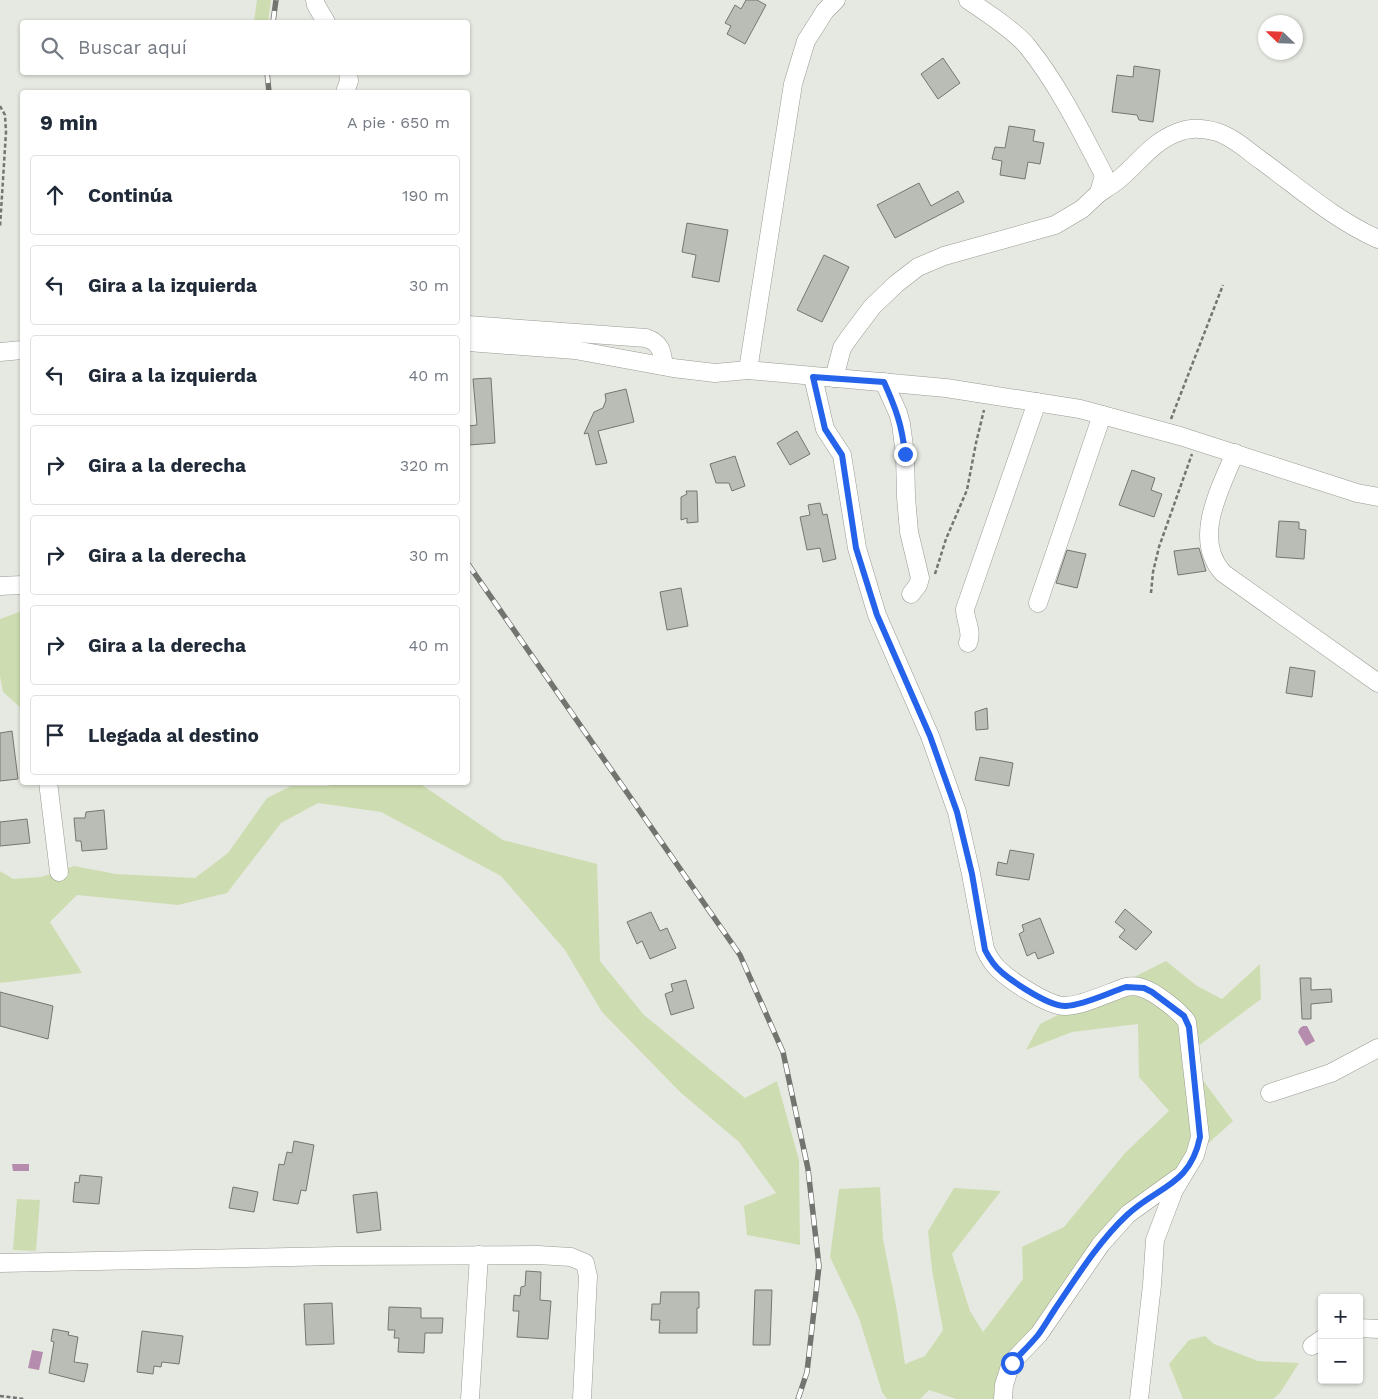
<!DOCTYPE html>
<html lang="es">
<meta charset="utf-8">
<style>
body{margin:0;font-family:"Work Sans",sans-serif;background:#f2f2f3;color:#1f2937}
.controls{position:absolute;right:15px;bottom:15px;display:grid;overflow:hidden;border-radius:5px;box-shadow:0 1px 4px #0004}
.controls button{width:45px;height:45px;display:grid;place-items:center;padding:0;border:0;border-bottom:1px solid #e0e1e3;background:#fff;color:#1f2937;font:25px sans-serif}
.compass{position:absolute;left:1258px;top:15px;width:45px;height:45px;border-radius:50%;background:#fff;box-shadow:0 1px 4px #0004;rotate:293deg}
.stop{position:absolute;width:15px;height:15px;margin:-11px;border:4px solid #2563eb;border-radius:50%;background:#fff}
.stop.end{background:#2563eb;border-color:#fff;box-shadow:0 1px 5px #0008}
.list{margin:0;padding:0;list-style:none}
h2{display:flex;justify-content:space-between;align-items:center;height:65px;margin:0;padding:0 20px;font-size:21px}
h2 small{font-size:16px;font-weight:400;color:#747a83}
.list li{display:grid;grid-template-columns:32px 1fr auto;gap:15px;align-items:center;box-sizing:border-box;height:80px;margin:0 10px 10px;padding:0 10px;border:1px solid #e0e1e3;border-radius:5px}
.list b{display:block;font-size:19px;white-space:nowrap}
.list em{font-size:16px;font-style:normal;color:#747a83}
.icon{flex:none;width:28px;height:28px;fill:none;stroke:currentColor;stroke-width:2;stroke-linecap:round;stroke-linejoin:round}
.map{position:relative;flex:none;width:1378px;height:1399px;overflow:hidden}
.search{position:absolute;background:#fff;box-shadow:0 1px 4px #0004;left:20px;top:20px;width:450px;height:55px;display:flex;align-items:center;gap:12px;box-sizing:border-box;padding:0 18px;border-radius:5px;color:#747a83;font-size:19px}
.panel{position:absolute;background:#fff;box-shadow:0 1px 4px #0004;left:20px;top:90px;width:450px;height:695px;border-radius:5px}
.map>svg:first-child{display:block}
</style>
<div class="map">
<svg width="1378" height="1399" viewBox="0 0 1378 1399">
<rect width="100%" height="100%" fill="#e6e9e1"/>
<g fill="#ceddb1">
<path d="M 257,0 L 271,0 L 268,22 L 254,22 Z"/>
<path d="M 22,611 L 22,709 L 3,692 L 0,676 L 0,619 Z"/>
<path d="M 335,782 L 419,783 L 503,840 L 597,864 L 600,961 L 644,1015 L 745,1098 L 777,1081 L 799,1160 L 800,1245 L 747,1235 L 744,1206 L 776,1193 L 739,1142 L 680,1092 L 602,1012 L 565,950 L 501,876 L 381,812 L 318,803 L 281,823 L 227,893 L 178,905 L 77,895 L 50,922 L 82,973 L 0,983 L 0,871 L 13,879 L 41,877 L 74,866 L 116,874 L 195,878 L 228,853 L 267,798 L 291,786 L 328,786 Z"/>
<path d="M 1166,961 L 1197,986 L 1222,999 L 1260,964 L 1261,999 L 1185,1056 L 1233,1121 L 1170,1178 L 1035,1326 L 999,1371 L 1007,1399 L 956,1399 L 929,1390 L 920,1399 L 887,1399 L 882,1392 L 859,1318 L 830,1257 L 839,1189 L 880,1187 L 883,1239 L 897,1311 L 905,1364 L 925,1356 L 943,1330 L 932,1270 L 928,1231 L 954,1188 L 1001,1191 L 952,1254 L 970,1311 L 983,1332 L 1023,1279 L 1022,1247 L 1064,1227 L 1125,1153 L 1169,1111 L 1139,1077 L 1138,1024 L 1072,1032 L 1026,1050 L 1040,1024 Z"/>
<path d="M 17,1199 L 40,1200 L 36,1251 L 13,1250 Z"/>
<path d="M 1205,1336 L 1214,1344 L 1258,1361 L 1299,1363 L 1280,1393 L 1273,1399 L 1183,1399 L 1169,1364 L 1189,1340 Z"/>
</g>
<g fill="#b58cae">
<path d="M 1303,1026 L 1307,1026 L 1315,1041 L 1306,1046 L 1298,1032 L 1300,1028 Z"/>
<path d="M 12,1164 L 29,1164 L 29,1171 L 13,1171 Z"/>
<path d="M 32,1350 L 43,1352 L 39,1370 L 28,1368 Z"/>
</g>
<g fill="#babdb5" stroke="#74766f">
<path d="M 746,0 L 757,0 L 766,5 L 745,44 L 727,34 L 731,26 L 725,23 L 735,5 L 741,9 Z"/>
<path d="M 943,58 L 960,83 L 938,99 L 921,74 Z"/>
<path d="M 1134,66 L 1160,70 L 1153,122 L 1139,120 L 1137,115 L 1112,112 L 1117,75 L 1133,77 Z"/>
<path d="M 1009,126 L 1035,130 L 1033,141 L 1044,143 L 1040,164 L 1028,162 L 1025,179 L 1000,175 L 1002,161 L 992,159 L 995,147 L 1005,148 Z"/>
<path d="M 919,183 L 931,206 L 958,191 L 964,202 L 895,238 L 877,205 Z"/>
<path d="M 687,223 L 728,230 L 719,282 L 692,277 L 696,255 L 682,252 Z"/>
<path d="M 824,255 L 849,267 L 822,322 L 797,310 Z"/>
<path d="M 491,378 L 495,443 L 469,445 L 468,426 L 477,425 L 473,379 Z"/>
<path d="M 626,389 L 634,422 L 598,431 L 607,463 L 596,465 L 588,433 L 584,434 L 594,412 L 603,408 L 606,400 L 605,394 Z"/>
<path d="M 797,431 L 810,454 L 790,465 L 777,443 Z"/>
<path d="M 735,456 L 745,486 L 732,491 L 729,483 L 716,483 L 710,464 Z"/>
<path d="M 1132,470 L 1155,478 L 1151,490 L 1162,494 L 1154,517 L 1119,505 Z"/>
<path d="M 686,491 L 697,491 L 698,522 L 687,523 L 687,518 L 681,520 L 681,497 L 687,494 Z"/>
<path d="M 820,503 L 823,515 L 827,514 L 836,559 L 823,562 L 820,548 L 807,550 L 800,517 L 810,515 L 808,505 Z"/>
<path d="M 1279,521 L 1299,522 L 1299,529 L 1306,530 L 1304,559 L 1276,557 Z"/>
<path d="M 1199,548 L 1206,571 L 1178,575 L 1174,551 Z"/>
<path d="M 1067,550 L 1086,554 L 1077,588 L 1056,583 Z"/>
<path d="M 681,588 L 688,626 L 667,630 L 660,592 Z"/>
<path d="M 1290,667 L 1315,671 L 1312,697 L 1286,693 Z"/>
<path d="M 987,708 L 988,729 L 976,730 L 975,712 Z"/>
<path d="M 12,731 L 18,779 L 0,781 L 0,733 Z"/>
<path d="M 980,757 L 1013,763 L 1009,786 L 975,780 Z"/>
<path d="M 104,810 L 107,849 L 82,851 L 81,841 L 76,841 L 74,818 L 85,818 L 86,812 Z"/>
<path d="M 27,819 L 30,843 L 0,846 L 0,822 Z"/>
<path d="M 1010,850 L 1034,854 L 1029,880 L 996,875 L 998,862 L 1007,864 Z"/>
<path d="M 1125,909 L 1152,932 L 1136,950 L 1119,937 L 1125,930 L 1115,922 Z"/>
<path d="M 651,912 L 660,931 L 667,928 L 676,948 L 650,959 L 642,941 L 637,944 L 627,922 Z"/>
<path d="M 1040,918 L 1054,953 L 1038,959 L 1035,952 L 1027,956 L 1019,934 L 1024,931 L 1022,925 Z"/>
<path d="M 1300,978 L 1311,978 L 1311,990 L 1331,989 L 1332,1002 L 1311,1004 L 1311,1019 L 1302,1019 Z"/>
<path d="M 686,980 L 694,1008 L 671,1015 L 665,994 L 673,991 L 671,984 Z"/>
<path d="M 0,992 L 53,1006 L 48,1039 L 0,1026 Z"/>
<path d="M 294,1141 L 314,1145 L 306,1191 L 301,1190 L 298,1204 L 273,1200 L 279,1164 L 284,1165 L 287,1152 L 292,1153 Z"/>
<path d="M 80,1175 L 102,1177 L 99,1204 L 73,1202 L 75,1182 L 79,1183 Z"/>
<path d="M 233,1187 L 258,1192 L 254,1212 L 229,1208 Z"/>
<path d="M 377,1192 L 381,1230 L 357,1233 L 353,1195 Z"/>
<path d="M 526,1271 L 541,1272 L 540,1300 L 551,1301 L 548,1339 L 517,1337 L 519,1311 L 513,1311 L 514,1295 L 520,1296 L 521,1287 L 525,1286 Z"/>
<path d="M 755,1290 L 772,1290 L 770,1345 L 753,1345 Z"/>
<path d="M 661,1292 L 699,1292 L 699,1308 L 697,1308 L 697,1333 L 659,1333 L 660,1320 L 651,1320 L 652,1304 L 660,1304 Z"/>
<path d="M 332,1303 L 334,1344 L 306,1345 L 304,1304 Z"/>
<path d="M 389,1307 L 421,1308 L 421,1318 L 443,1318 L 442,1333 L 425,1333 L 424,1353 L 398,1352 L 399,1338 L 394,1338 L 395,1330 L 388,1330 Z"/>
<path d="M 53,1329 L 69,1332 L 68,1335 L 78,1337 L 74,1362 L 88,1364 L 84,1382 L 49,1373 L 54,1342 L 51,1341 Z"/>
<path d="M 142,1331 L 183,1336 L 179,1364 L 162,1362 L 161,1367 L 154,1366 L 153,1374 L 137,1372 Z"/>
</g>
<g fill="none" stroke-linecap="round" stroke-linejoin="round">
<g stroke="#989b93" stroke-width="19">
<g id="minor">
<path d="M 315,0 L 316,5 L 326,22"/>
<path d="M 345,92 L 349,81 L 348,72"/>
<path d="M 1099,193 C 1105,189 1112,185 1118,180 C 1138,164 1151,143 1176,133 C 1189,127 1204,128 1217,132 C 1233,137 1248,151 1262,161 C 1299,188 1335,220 1378,239"/>
<path d="M 468,325 L 646,338 C 661,343 662,351 664,366"/>
<path d="M 468,342 L 575,350 L 673,368 L 715,373 L 748,370 L 946,388 L 1080,409 L 1180,436 L 1357,493 L 1378,497"/>
<path d="M 0,352 L 22,350"/>
<path d="M 748,370 L 793,84 L 806,41 L 825,11 L 836,0"/>
<path d="M 813,377 L 825,429 L 842,455 L 857,548 L 877,615 L 930,736 L 957,812 L 971,874 L 985,949 C 987,954 990,959 993,963 C 1003,977 1049,1007 1066,1006 C 1084,1005 1108,993 1126,987 C 1131,986 1137,986 1142,988 C 1154,991 1181,1012 1187,1022 L 1200,1137 L 1195,1155 L 1174,1190 L 1155,1240 L 1152,1285 L 1139,1399"/>
<path d="M 834,378 L 842,348 L 848,339 L 872,307 L 896,284 L 918,267 L 944,256 L 1055,225 L 1082,209 L 1099,193 L 1104,175 C 1081,131 1059,86 1028,47 C 1015,31 986,12 968,0"/>
<path d="M 884,382 L 898,413 L 901,424 L 905,454 L 906,497 L 909,532 L 920,578 L 918,585 L 911,594"/>
<path d="M 1235,453 C 1220,489 1192,539 1223,573 L 1378,683"/>
<path d="M 0,586 L 22,585"/>
<path d="M 1038,603 L 1102,415"/>
<path d="M 968,643 C 973,631 965,621 965,609 L 1037,402"/>
<path d="M 48,782 L 59,872"/>
<path d="M 1270,1093 L 1331,1073 L 1378,1048"/>
<path d="M 0,1263 L 339,1256 L 538,1255 L 571,1257 L 585,1263 L 588,1276 L 582,1399"/>
<path d="M 1359,1328 L 1378,1329"/>
<path d="M 1312,1346 L 1322,1339"/>
<path d="M 470,1399 L 479,1255"/>
<path d="M 1003,1399 L 1004,1385 L 1011,1363 L 1039,1334 L 1101,1244 L 1128,1214 L 1178,1178"/>
</g>
</g>
<g stroke="#737570" stroke-width="2.5" stroke-dasharray="4 2.5" stroke-linecap="butt">
<path d="M 0,106 L 5,115 L 6,132 L 0,227"/>
<path d="M 1171,419 L 1223,285"/>
<path d="M 935,574 L 946,539 L 967,490 L 976,443 L 984,410"/>
<path d="M 1151,593 L 1153,572 L 1159,547 L 1192,454"/>
<path d="M 0,1396 L 24,1399"/>
</g>
<use href="#minor" stroke="#fff" stroke-width="18"/>
<g stroke="#72746f" stroke-width="5.5">
<g id="rail">
<path d="M 273,22 L 276,0"/>
<path d="M 267,72 L 269,92"/>
<path d="M 468,564 L 740,955 L 783,1052 L 808,1169 L 819,1266 L 807,1372 L 798,1399"/>
</g>
</g>
<use href="#rail" stroke="#fff" stroke-width="4" stroke-dasharray="11" stroke-linecap="butt"/>
</g>
<g fill="none" stroke-linecap="round" stroke-linejoin="round">
<path stroke="#2563eb" stroke-width="6" d="M 905,454 C 902,425 896,409 884,382 L 813,377 L 825,429 L 842,455 L 856,548 L 877,615 L 930,736 L 957,812 L 972,874 L 985,950 C 987,954 990,959 993,963 C 1003,977 1049,1007 1066,1006 C 1084,1005 1108,993 1126,987 L 1144,988 L 1152,992 L 1184,1016 L 1189,1027 L 1200,1137 C 1190,1186 1158,1186 1127,1215 C 1099,1241 1076,1278 1055,1309 C 1049,1318 1044,1327 1038,1335 C 1030,1345 1020,1354 1012,1363"/>
</g>
</svg>
<div class="controls">
<button>+</button>
<button>−</button>
</div>
<svg class="compass" viewBox="-18 -18 36 36"><path d="M0-13l5 13h-10z" fill="#e53935"/><path d="M0 13l5-13h-10z" fill="#747a83"/></svg>
<div class="stop" style="left:1012px;top:1363px"></div>
<div class="stop end" style="left:905px;top:454px"></div>
<div class="search"><svg class="icon" aria-label="search" viewBox="0 0 24 24"><circle cx="10" cy="10" r="6"/><path d="M15 15l6 6"/></svg>Buscar aquí</div>
<section class="panel">
<h2>9 min<small>A pie · 650 m</small></h2>
<ul class="list">
<li><svg class="icon" aria-label="ahead" viewBox="0 0 24 24"><path d="M12 20V5M6 11l6-6 6 6"/></svg><div><b>Continúa</b></div><em>190 m</em></li>
<li><svg class="icon" aria-label="left" viewBox="0 0 24 24"><path d="M17 20v-9H6M10 6l-5 5 5 5"/></svg><div><b>Gira a la izquierda</b></div><em>30 m</em></li>
<li><svg class="icon" aria-label="left" viewBox="0 0 24 24"><path d="M17 20v-9H6M10 6l-5 5 5 5"/></svg><div><b>Gira a la izquierda</b></div><em>40 m</em></li>
<li><svg class="icon" aria-label="right" viewBox="0 0 24 24"><path d="M7 20v-9h11M14 6l5 5-5 5"/></svg><div><b>Gira a la derecha</b></div><em>320 m</em></li>
<li><svg class="icon" aria-label="right" viewBox="0 0 24 24"><path d="M7 20v-9h11M14 6l5 5-5 5"/></svg><div><b>Gira a la derecha</b></div><em>30 m</em></li>
<li><svg class="icon" aria-label="right" viewBox="0 0 24 24"><path d="M7 20v-9h11M14 6l5 5-5 5"/></svg><div><b>Gira a la derecha</b></div><em>40 m</em></li>
<li><svg class="icon" aria-label="arrive" viewBox="0 0 24 24"><path d="M6 21V4h12l-3 4 3 4H6"/></svg><div><b>Llegada al destino</b></div></li>
</ul>
</section>
</div>
